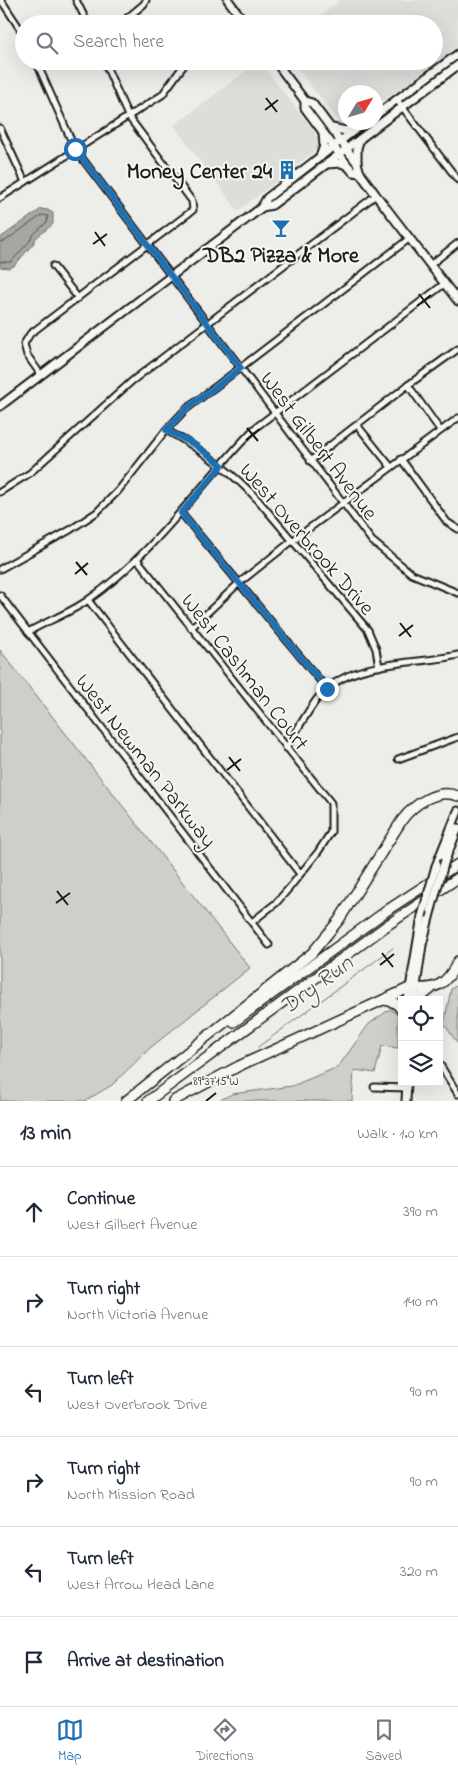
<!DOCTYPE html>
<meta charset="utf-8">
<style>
body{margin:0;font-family:"Indie Flower",sans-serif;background:#f2f2f3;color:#1f2937}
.controls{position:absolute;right:15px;bottom:15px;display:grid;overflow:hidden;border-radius:0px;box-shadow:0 5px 20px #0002}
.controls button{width:45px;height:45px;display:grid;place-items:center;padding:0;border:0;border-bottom:1px solid #e0e1e3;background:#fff;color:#1f2937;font:25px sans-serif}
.compass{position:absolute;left:338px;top:85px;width:45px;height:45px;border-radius:50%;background:#fff;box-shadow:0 5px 20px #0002;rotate:52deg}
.stop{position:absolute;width:15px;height:15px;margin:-11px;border:4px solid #1f6fb2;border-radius:50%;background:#fff}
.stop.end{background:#1f6fb2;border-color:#fff;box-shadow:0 1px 5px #0008}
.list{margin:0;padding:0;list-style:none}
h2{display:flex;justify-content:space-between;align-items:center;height:65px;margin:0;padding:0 20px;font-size:21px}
h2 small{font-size:16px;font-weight:400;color:#747a83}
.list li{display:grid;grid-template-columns:32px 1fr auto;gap:15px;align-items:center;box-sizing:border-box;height:90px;padding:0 20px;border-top:1px solid #e0e1e3}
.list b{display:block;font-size:19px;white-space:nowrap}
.list p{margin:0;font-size:16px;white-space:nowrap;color:#747a83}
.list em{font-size:16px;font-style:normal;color:#747a83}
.icon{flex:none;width:28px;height:28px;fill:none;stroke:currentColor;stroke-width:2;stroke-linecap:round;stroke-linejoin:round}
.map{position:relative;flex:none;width:458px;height:1101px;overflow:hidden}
.search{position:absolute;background:#fff;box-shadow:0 5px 20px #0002;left:15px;right:15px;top:15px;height:55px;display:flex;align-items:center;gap:12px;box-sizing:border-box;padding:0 18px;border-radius:28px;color:#747a83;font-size:19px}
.sheet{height:605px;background:#fff}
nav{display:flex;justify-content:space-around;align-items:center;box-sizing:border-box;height:70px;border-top:1px solid #e0e1e3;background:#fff;font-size:14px;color:#747a83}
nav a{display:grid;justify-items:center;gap:2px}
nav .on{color:#1f6fb2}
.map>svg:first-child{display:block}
</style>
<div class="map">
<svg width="458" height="1101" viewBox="0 0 458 1101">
<rect width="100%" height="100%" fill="#edede9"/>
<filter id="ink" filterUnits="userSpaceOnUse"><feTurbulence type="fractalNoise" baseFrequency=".02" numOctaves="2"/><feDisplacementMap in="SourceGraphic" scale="10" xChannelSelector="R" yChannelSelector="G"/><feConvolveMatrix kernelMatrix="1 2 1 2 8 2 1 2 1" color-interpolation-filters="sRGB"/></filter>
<g filter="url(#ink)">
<g fill="#ddddda">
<path d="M 339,0 L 458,0 L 458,46 L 395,93 L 376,104 L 376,92 L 346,92 L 346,122 L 351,123 L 349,124 L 339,122 L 292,61 L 434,61 L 434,24 L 310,24 L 339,1 Z"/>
<path d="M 259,61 L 315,132 L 320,143 L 317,149 L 238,211 L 174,126 Z"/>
</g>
<g fill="#cececb" stroke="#757574">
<path d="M 0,650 L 250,968 L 150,1048 L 112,1085 L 85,1101 L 0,1101 Z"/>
<path d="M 458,985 L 458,1044 L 444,1024 L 451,989 Z"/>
<path d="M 390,1009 L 398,1015 L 398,1048 L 382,1046 L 375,1073 L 354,1070 L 352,1101 L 218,1101 L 232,1094 L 292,1086 L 338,1067 L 369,1024 Z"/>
</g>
<path fill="#a6a6a3" stroke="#6f6f6d" d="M 41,209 L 48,210 L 53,213 L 53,224 L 36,238 L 33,244 L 14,266 L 9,268 L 0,267 L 0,238 Z"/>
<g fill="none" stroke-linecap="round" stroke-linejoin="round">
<path stroke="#535352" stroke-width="1" d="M 0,242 L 5,241 L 42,215 L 48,216 L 47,222 L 33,235 L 29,242 L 11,262 L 0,262"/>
<path stroke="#6f6f6d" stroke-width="1" d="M 258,1047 L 393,948"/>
<g stroke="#1c1c1c" stroke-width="9">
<g id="street">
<path d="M 1,0 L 24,35"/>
<path d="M 76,0 L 88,24"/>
<path d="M 120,24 L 144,4 L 146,0"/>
<path d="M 225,24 L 238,14"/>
<path d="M 36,61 L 75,149 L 372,541 L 412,574 L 458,593"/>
<path d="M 397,100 L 458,180"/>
<path d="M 0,128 L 25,182"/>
<path d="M 0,198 L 162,95 L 187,61"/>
<path d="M 430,265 L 458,243"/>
<path d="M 53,266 L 78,298"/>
<path d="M 41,375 L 27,355 L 24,344 L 30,334 L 193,210 L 192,201 L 128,116 L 104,61"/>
<path d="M 408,385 L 440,430"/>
<path d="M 357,425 L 391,467"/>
<path d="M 166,430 C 201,449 231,471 258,500 L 368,630 L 376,649 L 379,667"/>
<path d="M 401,459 L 447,522 L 458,529"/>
<path d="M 310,461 L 408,385 L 458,349"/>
<path d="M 0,492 L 30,473 L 132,381 L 376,195"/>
<path d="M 181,513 L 327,689"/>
<path d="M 137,559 L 331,803 L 331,832 L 318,852 L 290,887 L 276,903 L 252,922"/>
<path d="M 0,569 L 70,530 L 97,512 L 118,491 L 166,430 L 185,410 L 410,238"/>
<path d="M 0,595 L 269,945"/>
<path d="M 88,600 L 300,874"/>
<path d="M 191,628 L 239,583 L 292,541 L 458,418"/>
<path d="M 28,632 C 47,621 70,613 88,600 C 155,553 199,485 255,428 L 444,284"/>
<path d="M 286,748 C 296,732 306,714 317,699 C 350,658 412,666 458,655"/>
<path d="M 398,759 L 458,737"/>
<path d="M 439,1063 L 458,1094"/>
<path d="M 374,1087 L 407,1088"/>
</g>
</g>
<g stroke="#1c1c1c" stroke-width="11">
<g id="secondary">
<path d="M 228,0 L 246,24"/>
<path d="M 275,61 L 305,101 L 312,103 L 357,163 L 360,173 L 376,195 L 458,301"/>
<path d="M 305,101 L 305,108 L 349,167 L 353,172 L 360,173"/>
<path d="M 376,115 L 458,54"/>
<path d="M 332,128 L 346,131 L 358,122"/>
<path d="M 320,157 L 324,146 L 323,133"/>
<path d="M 357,163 L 357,148 L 360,139"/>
<path d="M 326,164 L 342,163 L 349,167"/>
<path d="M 262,207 L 272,205 L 284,196 L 458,65"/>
<path d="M 0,406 L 261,208 L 267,198 L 365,122"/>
<path d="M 445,860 L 458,828"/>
<path d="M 436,866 L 458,811"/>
<path d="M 408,1000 L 422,916"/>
<path d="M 414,1000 L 422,945 L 431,910"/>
<path d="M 406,1101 L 407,1082"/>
</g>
</g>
<g stroke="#1c1c1c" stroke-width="12">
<g id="highway">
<path d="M 384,1000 C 392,1001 398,1003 402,1011"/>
<path d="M 417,1000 L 431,989"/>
<path d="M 234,1022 L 389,909 L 458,864"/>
<path d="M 126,1101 L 312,953 L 339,920 L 402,820 C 414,804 437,788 458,796"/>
<path d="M 148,1101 L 389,924 L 458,878"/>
<path d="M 173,1101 L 239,1066 L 409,988 C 436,990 446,986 458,961"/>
</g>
</g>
<use href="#street" stroke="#f6f6f2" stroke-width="5"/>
<use href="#secondary" stroke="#f6f6f2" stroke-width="7"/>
<use href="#highway" stroke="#f6f6f2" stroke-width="9"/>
<g stroke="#1c1c1c" stroke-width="11" stroke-linecap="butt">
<g id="secondary-bridge">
<path d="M 431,910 L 445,860"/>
<path d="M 422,916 L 436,866"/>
</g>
</g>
<use href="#secondary-bridge" stroke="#f6f6f2" stroke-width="7"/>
</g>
</g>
<g fill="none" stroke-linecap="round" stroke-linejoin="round" filter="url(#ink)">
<path stroke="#1f6fb2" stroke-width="6" d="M 75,149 L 241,368 L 185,410 L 166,430 L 195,445 L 222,465 L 181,513 L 327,689"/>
</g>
<path fill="none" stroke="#1c1c1c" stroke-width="2" d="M 266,98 L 277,112M 265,110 L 278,100M 95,232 L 105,246M 93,244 L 107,234M 419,294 L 430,308M 417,306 L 431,295M 247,428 L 258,441M 246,440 L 260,429M 76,562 L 87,575M 75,574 L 88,563M 400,623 L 411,637M 399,636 L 413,625M 229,757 L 240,771M 227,770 L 241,759M 57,891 L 68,905M 56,903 L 70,893M 382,953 L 393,967M 380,965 L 394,954M 206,1101 L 216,1093"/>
<defs>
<g id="building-bare" transform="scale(1.5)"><path d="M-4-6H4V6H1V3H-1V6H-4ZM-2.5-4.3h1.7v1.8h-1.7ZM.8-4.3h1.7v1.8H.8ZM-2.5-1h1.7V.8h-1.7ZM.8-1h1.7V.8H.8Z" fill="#1f6fb2" stroke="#f6f6f2" stroke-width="2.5" paint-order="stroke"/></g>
<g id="bar-bare" transform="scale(1.5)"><path d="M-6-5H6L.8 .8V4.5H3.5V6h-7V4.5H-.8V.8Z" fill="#1f6fb2" stroke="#f6f6f2" stroke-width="2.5" paint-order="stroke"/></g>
</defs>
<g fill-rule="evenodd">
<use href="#building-bare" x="287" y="170"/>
<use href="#bar-bare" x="281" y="228"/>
</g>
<g text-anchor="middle" stroke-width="4" stroke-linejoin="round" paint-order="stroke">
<g font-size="22" font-weight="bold" fill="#1c1c1c" stroke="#f6f6f2" text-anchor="end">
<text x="272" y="178">Money Center 24</text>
<text x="281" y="262" text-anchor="middle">DB2 Pizza &amp; More</text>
</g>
<g font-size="22" fill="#1c1c1c" stroke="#f6f6f2">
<text transform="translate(320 445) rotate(53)" y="8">West Gilbert Avenue</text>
<text transform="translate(308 538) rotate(49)" y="8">West Overbrook Drive</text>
<text transform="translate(246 671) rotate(52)" y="8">West Cashman Court</text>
<text transform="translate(147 760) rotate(52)" y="8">West Newman Parkway</text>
</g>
<g font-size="24" font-style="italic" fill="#535352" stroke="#f6f6f2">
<text transform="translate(316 984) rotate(-36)" y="8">Dry Run</text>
</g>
</g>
<g font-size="12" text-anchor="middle" fill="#1c1c1c" stroke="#f6f6f2" stroke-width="4" stroke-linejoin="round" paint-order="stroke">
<text x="216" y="1085">89°37'15"W</text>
</g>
</svg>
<div class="controls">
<button><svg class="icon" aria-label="locate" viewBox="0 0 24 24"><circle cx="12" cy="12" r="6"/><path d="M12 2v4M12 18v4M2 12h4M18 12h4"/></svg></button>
<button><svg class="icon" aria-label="layers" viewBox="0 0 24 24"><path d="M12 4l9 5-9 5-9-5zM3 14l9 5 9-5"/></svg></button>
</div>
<svg class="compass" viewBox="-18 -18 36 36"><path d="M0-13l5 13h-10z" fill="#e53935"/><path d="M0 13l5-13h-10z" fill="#747a83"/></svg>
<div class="stop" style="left:75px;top:149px"></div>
<div class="stop end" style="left:327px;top:689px"></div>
<div class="search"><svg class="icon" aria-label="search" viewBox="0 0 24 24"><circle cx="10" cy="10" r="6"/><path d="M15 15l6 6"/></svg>Search here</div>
</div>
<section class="sheet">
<h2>13 min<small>Walk · 1.0 km</small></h2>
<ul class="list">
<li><svg class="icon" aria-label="ahead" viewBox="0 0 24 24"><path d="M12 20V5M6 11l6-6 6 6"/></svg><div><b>Continue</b><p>West Gilbert Avenue</p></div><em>390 m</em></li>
<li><svg class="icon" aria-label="right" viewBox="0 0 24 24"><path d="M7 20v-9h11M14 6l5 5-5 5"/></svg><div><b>Turn right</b><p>North Victoria Avenue</p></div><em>140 m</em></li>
<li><svg class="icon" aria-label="left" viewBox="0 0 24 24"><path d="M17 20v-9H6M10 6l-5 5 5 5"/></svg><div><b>Turn left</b><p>West Overbrook Drive</p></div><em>90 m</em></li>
<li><svg class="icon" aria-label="right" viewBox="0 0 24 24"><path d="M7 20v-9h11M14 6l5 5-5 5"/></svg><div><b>Turn right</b><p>North Mission Road</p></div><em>90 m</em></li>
<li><svg class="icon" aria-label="left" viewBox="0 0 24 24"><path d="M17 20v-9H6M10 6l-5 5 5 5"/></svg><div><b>Turn left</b><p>West Arrow Head Lane</p></div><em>320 m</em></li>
<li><svg class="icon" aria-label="arrive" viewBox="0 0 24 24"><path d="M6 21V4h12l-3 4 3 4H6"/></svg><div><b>Arrive at destination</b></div></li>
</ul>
</section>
<nav>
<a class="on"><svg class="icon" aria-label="map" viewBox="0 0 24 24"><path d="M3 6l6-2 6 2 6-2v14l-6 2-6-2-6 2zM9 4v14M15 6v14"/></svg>Map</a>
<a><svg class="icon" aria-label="directions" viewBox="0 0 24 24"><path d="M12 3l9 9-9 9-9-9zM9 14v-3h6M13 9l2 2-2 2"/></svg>Directions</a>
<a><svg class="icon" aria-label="saved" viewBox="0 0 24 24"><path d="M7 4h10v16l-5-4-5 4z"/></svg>Saved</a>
</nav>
